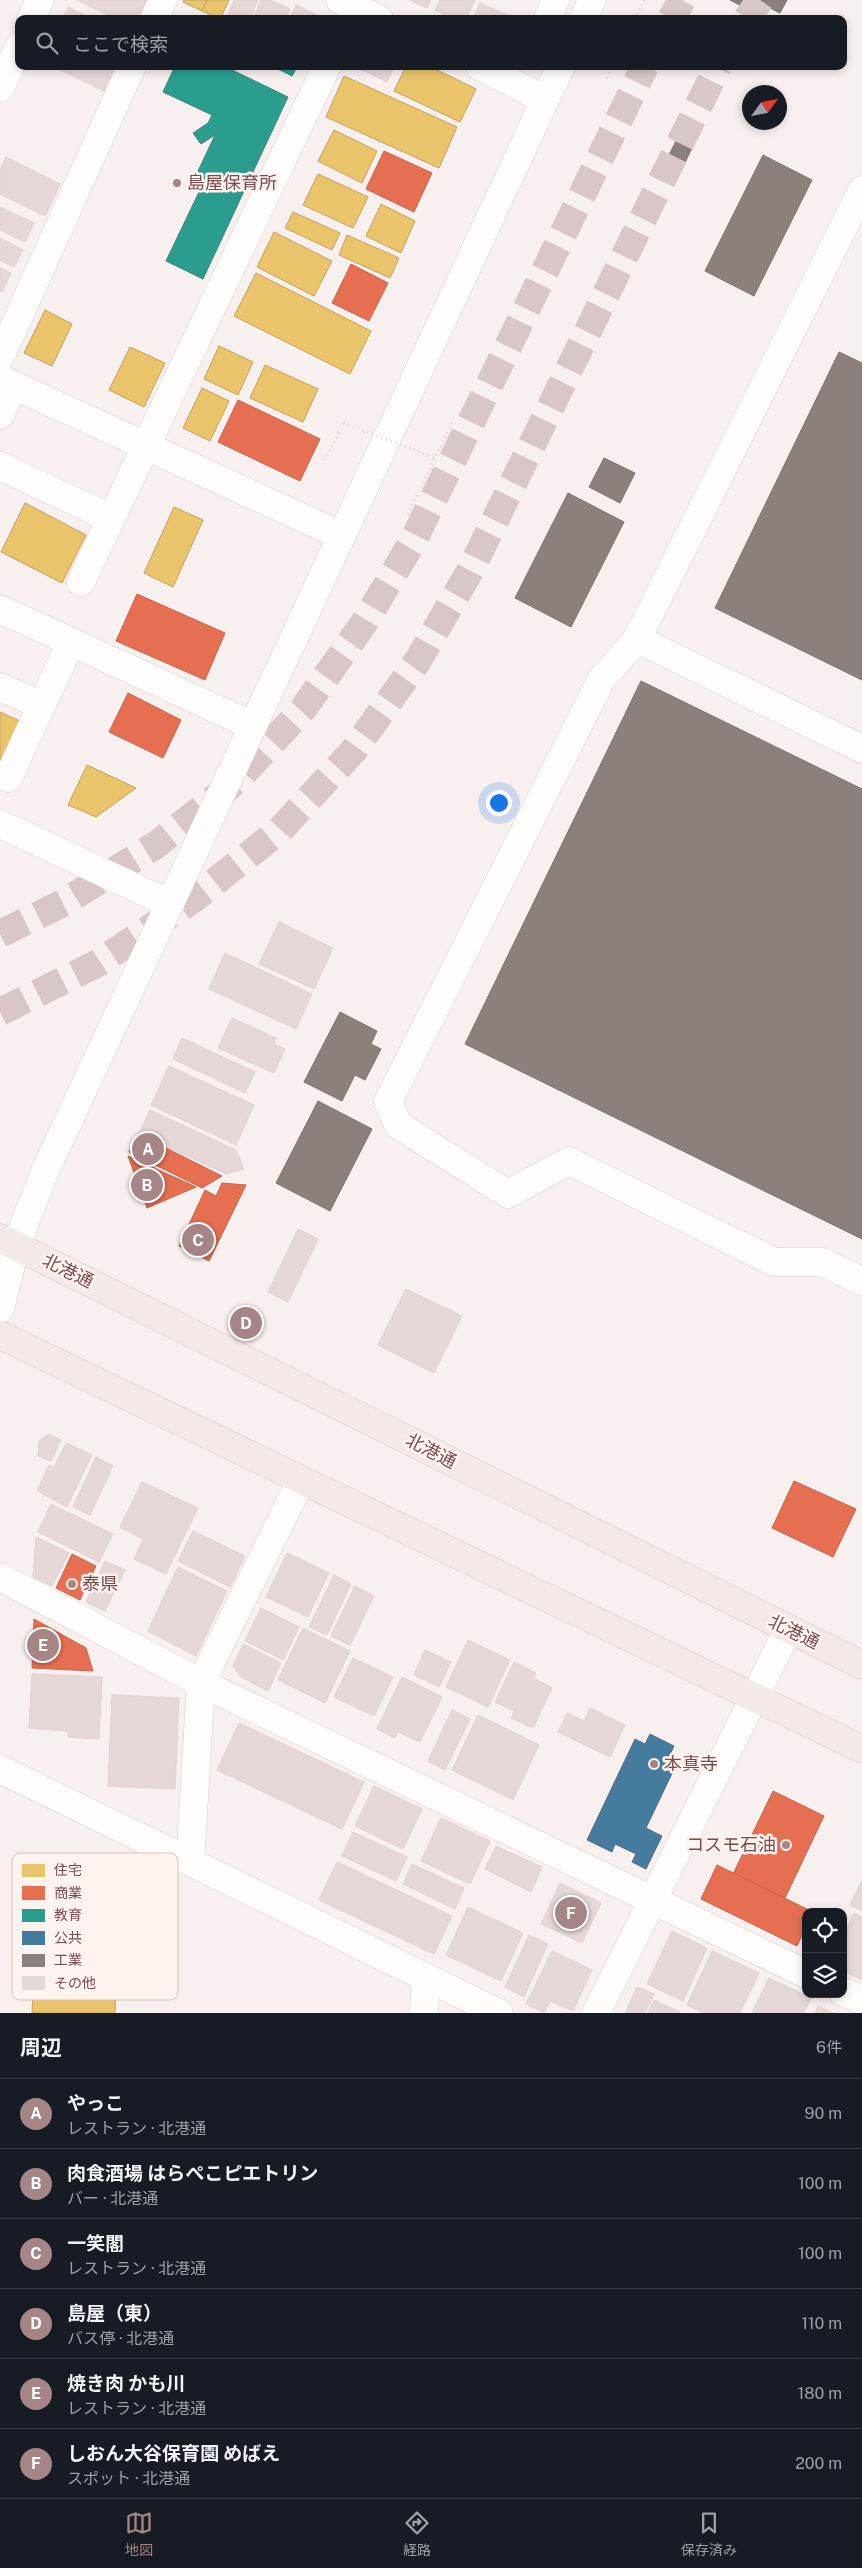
<!DOCTYPE html>
<html lang="ja">
<meta charset="utf-8">
<style>
body{margin:0;font-family:"Public Sans","Noto Sans JP",sans-serif;background:#242831;color:#f1f3f6}
.controls{position:absolute;right:15px;bottom:15px;display:grid;overflow:hidden;border-radius:10px;box-shadow:0 2px 8px #0003}
.controls button{width:45px;height:45px;display:grid;place-items:center;padding:0;border:0;border-bottom:1px solid #363941;background:#171b24;color:#f1f3f6;font:25px sans-serif}
.compass{position:absolute;left:742px;top:85px;width:45px;height:45px;border-radius:50%;background:#171b24;box-shadow:0 2px 8px #0003;rotate:57deg}
.you{position:absolute;left:498px;top:802px;width:18px;height:18px;margin:-12px;border:4px solid #fff;border-radius:50%;background:#1a73e8;box-shadow:0 0 0 8px #1a73e833}
.badge{display:grid;place-items:center;width:32px;height:32px;border-radius:50%;background:#a58585;color:#fff;font-size:16px;font-weight:700}
.pin{position:absolute;translate:-50% -50%;border:2px solid #fff;box-shadow:0 1px 5px #0006}
.list{margin:0;padding:0;list-style:none}
h2{display:flex;justify-content:space-between;align-items:center;height:65px;margin:0;padding:0 20px;font-size:21px}
h2 small{font-size:16px;font-weight:400;color:#9ea1a6}
.list li{display:grid;grid-template-columns:32px 1fr auto;gap:15px;align-items:center;box-sizing:border-box;height:70px;padding:0 20px;border-top:1px solid #363941}
.list b{display:block;font-size:19px;white-space:nowrap}
.list p{margin:0;font-size:16px;white-space:nowrap;color:#9ea1a6}
.list em{font-size:16px;font-style:normal;color:#9ea1a6}
.icon{flex:none;width:28px;height:28px;fill:none;stroke:currentColor;stroke-width:2;stroke-linecap:round;stroke-linejoin:round}
.map{position:relative;flex:none;width:862px;height:2013px;overflow:hidden}
.search{position:absolute;background:#171b24;box-shadow:0 2px 8px #0003;left:15px;right:15px;top:15px;height:55px;display:flex;align-items:center;gap:12px;box-sizing:border-box;padding:0 18px;border-radius:10px;color:#9ea1a6;font-size:19px}
.sheet{height:485px;background:#171b24}
nav{display:flex;justify-content:space-around;align-items:center;box-sizing:border-box;height:70px;border-top:1px solid #363941;background:#171b24;font-size:14px;color:#9ea1a6}
nav a{display:grid;justify-items:center;gap:2px}
nav .on{color:#a58585}
.map>svg:first-child{display:block}
</style>
<div class="map">
<svg width="862" height="2013" viewBox="0 0 862 2013">
<rect width="100%" height="100%" fill="#f8f0ee"/>
<g fill="#e9c46a" stroke="#c7a061">
<path d="M 184,0 L 207,0 L 202,11 L 183,2 Z"/>
<path d="M 207,0 L 229,0 L 220,19 L 202,11 Z"/>
<path d="M 406,66 L 429,66 L 476,89 L 460,122 L 394,91 Z"/>
<path d="M 344,76 L 457,127 L 439,168 L 326,117 Z"/>
<path d="M 334,130 L 377,151 L 362,183 L 318,161 Z"/>
<path d="M 318,174 L 368,197 L 353,228 L 303,205 Z"/>
<path d="M 381,204 L 415,221 L 401,253 L 366,236 Z"/>
<path d="M 293,212 L 340,233 L 332,250 L 285,228 Z"/>
<path d="M 274,232 L 332,261 L 314,296 L 257,267 Z"/>
<path d="M 347,235 L 399,258 L 390,278 L 339,255 Z"/>
<path d="M 256,273 L 371,331 L 350,374 L 234,316 Z"/>
<path d="M 45,310 L 72,324 L 52,366 L 24,353 Z"/>
<path d="M 219,346 L 253,362 L 238,395 L 204,379 Z"/>
<path d="M 130,347 L 165,363 L 144,407 L 109,390 Z"/>
<path d="M 265,365 L 318,389 L 303,422 L 250,398 Z"/>
<path d="M 202,388 L 229,401 L 210,441 L 183,428 Z"/>
<path d="M 25,503 L 86,535 L 62,583 L 1,552 Z"/>
<path d="M 174,507 L 203,520 L 173,587 L 144,573 Z"/>
<path d="M 0,712 L 20,721 L 0,763 Z"/>
<path d="M 87,765 L 136,788 L 96,817 L 68,805 Z"/>
<path d="M 38,1858 L 121,1861 L 115,2013 L 32,2013 Z"/>
</g>
<g fill="#e76f51" stroke="#c66450">
<path d="M 384,151 L 432,173 L 414,212 L 366,189 Z"/>
<path d="M 351,264 L 388,283 L 369,321 L 332,303 Z"/>
<path d="M 238,400 L 320,439 L 300,481 L 218,442 Z"/>
<path d="M 137,594 L 225,633 L 205,680 L 116,641 Z"/>
<path d="M 128,693 L 181,720 L 163,758 L 109,732 Z"/>
<path d="M 138,1134 L 222,1176 L 202,1188 L 129,1152 Z"/>
<path d="M 128,1156 L 196,1187 L 147,1208 Z"/>
<path d="M 222,1183 L 246,1185 L 209,1261 L 179,1246 L 205,1190 L 216,1196 Z"/>
<path d="M 794,1481 L 856,1509 L 833,1557 L 772,1528 Z"/>
<path d="M 72,1554 L 96,1566 L 80,1600 L 56,1588 Z"/>
<path d="M 34,1619 L 86,1648 L 93,1671 L 32,1668 Z"/>
<path d="M 773,1791 L 824,1816 L 785,1898 L 733,1874 Z"/>
<path d="M 717,1865 L 813,1912 L 806,1912 L 806,1927 L 797,1946 L 701,1899 Z"/>
</g>
<g fill="#2a9d8f" stroke="#42847b">
<path d="M 175,66 L 224,66 L 288,97 L 203,279 L 166,261 L 199,192 L 190,188 L 215,135 L 201,144 L 193,133 L 208,123 L 212,115 L 163,92 Z"/>
<path d="M 272,66 L 290,66 L 296,69 L 292,76 Z"/>
</g>
<path fill="#457b9d" stroke="#556d85" d="M 650,1734 L 674,1746 L 667,1761 L 676,1765 L 646,1828 L 662,1836 L 646,1869 L 632,1862 L 636,1854 L 615,1844 L 612,1852 L 587,1840 L 635,1739 L 645,1744 Z"/>
<g fill="#8a817c" stroke="#85716e">
<path d="M 730,0 L 754,0 L 749,10 Z"/>
<path d="M 754,0 L 787,0 L 780,13 Z"/>
<path d="M 685,123 L 700,131 L 682,169 L 666,161 Z"/>
<path d="M 763,155 L 812,180 L 754,296 L 705,271 Z"/>
<path d="M 839,352 L 862,363 L 862,680 L 715,608 Z"/>
<path d="M 604,458 L 635,473 L 620,503 L 589,487 Z"/>
<path d="M 568,493 L 624,522 L 571,627 L 515,598 Z"/>
<path d="M 641,681 L 862,789 L 862,1239 L 465,1044 Z"/>
<path d="M 340,1012 L 377,1031 L 371,1044 L 381,1049 L 365,1080 L 355,1075 L 342,1101 L 304,1082 Z"/>
<path d="M 318,1101 L 372,1129 L 330,1211 L 276,1183 Z"/>
</g>
<g fill="#e7d8d8" stroke="#e2d0d0">
<path d="M 77,0 L 147,0 L 138,19 L 116,19 Z"/>
<path d="M 234,0 L 258,0 L 250,19 L 226,19 Z"/>
<path d="M 261,0 L 271,0 L 290,9 L 285,19 L 253,19 Z"/>
<path d="M 410,0 L 431,0 L 427,8 Z"/>
<path d="M 440,0 L 475,0 L 466,19 L 453,19 L 435,10 Z"/>
<path d="M 480,3 L 514,18 L 514,19 L 473,19 Z"/>
<path d="M 296,5 L 321,17 L 320,19 L 290,19 Z"/>
<path d="M 68,7 L 93,19 L 62,19 Z"/>
<path d="M 52,66 L 115,66 L 104,91 Z"/>
<path d="M 354,66 L 394,66 L 387,82 Z"/>
<path d="M 6,157 L 60,184 L 45,216 L 0,194 L 0,170 Z"/>
<path d="M 0,207 L 34,223 L 25,242 L 0,230 Z"/>
<path d="M 0,238 L 23,250 L 14,267 L 0,260 Z"/>
<path d="M 0,268 L 11,273 L 2,292 L 0,291 Z"/>
<path d="M 279,922 L 333,948 L 314,989 L 259,964 Z"/>
<path d="M 225,953 L 312,994 L 296,1029 L 209,989 Z"/>
<path d="M 232,1018 L 276,1038 L 274,1044 L 285,1049 L 274,1073 L 218,1048 Z"/>
<path d="M 182,1038 L 255,1072 L 245,1093 L 173,1059 Z"/>
<path d="M 169,1066 L 254,1105 L 236,1145 L 151,1105 Z"/>
<path d="M 150,1110 L 236,1150 L 244,1169 L 226,1174 L 139,1134 Z"/>
<path d="M 298,1229 L 318,1239 L 288,1302 L 268,1292 Z"/>
<path d="M 406,1289 L 462,1316 L 434,1373 L 378,1345 Z"/>
<path d="M 48,1434 L 61,1440 L 51,1461 L 38,1456 L 39,1441 Z"/>
<path d="M 66,1443 L 92,1455 L 67,1507 L 37,1491 L 49,1465 L 54,1467 Z"/>
<path d="M 96,1457 L 113,1466 L 90,1515 L 73,1507 Z"/>
<path d="M 142,1482 L 198,1508 L 166,1574 L 134,1559 L 143,1539 L 120,1527 Z"/>
<path d="M 51,1504 L 113,1534 L 99,1562 L 38,1532 Z"/>
<path d="M 193,1531 L 245,1556 L 230,1587 L 178,1561 Z"/>
<path d="M 36,1537 L 69,1553 L 52,1586 L 33,1577 Z"/>
<path d="M 287,1553 L 329,1573 L 308,1617 L 266,1597 Z"/>
<path d="M 105,1561 L 125,1570 L 105,1611 L 86,1602 Z"/>
<path d="M 178,1567 L 227,1591 L 196,1656 L 148,1631 Z"/>
<path d="M 334,1575 L 351,1584 L 327,1635 L 309,1627 Z"/>
<path d="M 355,1586 L 374,1596 L 350,1645 L 331,1636 Z"/>
<path d="M 261,1608 L 299,1627 L 283,1660 L 245,1641 Z"/>
<path d="M 303,1628 L 350,1651 L 325,1703 L 278,1680 Z"/>
<path d="M 468,1640 L 510,1660 L 488,1707 L 446,1687 Z"/>
<path d="M 243,1644 L 281,1663 L 268,1691 L 241,1677 L 233,1666 Z"/>
<path d="M 425,1650 L 451,1662 L 439,1687 L 414,1675 Z"/>
<path d="M 353,1658 L 393,1677 L 374,1716 L 334,1697 Z"/>
<path d="M 514,1662 L 536,1673 L 533,1678 L 552,1688 L 533,1728 L 511,1718 L 514,1711 L 495,1702 Z"/>
<path d="M 32,1674 L 102,1677 L 99,1739 L 68,1737 L 68,1731 L 29,1728 Z"/>
<path d="M 402,1677 L 442,1697 L 420,1742 L 398,1732 L 395,1738 L 377,1729 Z"/>
<path d="M 112,1695 L 179,1698 L 175,1789 L 108,1786 Z"/>
<path d="M 590,1708 L 625,1725 L 610,1757 L 558,1732 L 567,1713 L 584,1721 Z"/>
<path d="M 452,1710 L 470,1719 L 445,1770 L 428,1761 Z"/>
<path d="M 478,1715 L 539,1745 L 513,1800 L 452,1770 Z"/>
<path d="M 239,1723 L 364,1782 L 342,1829 L 217,1770 Z"/>
<path d="M 374,1786 L 422,1809 L 403,1849 L 355,1826 Z"/>
<path d="M 441,1818 L 490,1841 L 470,1884 L 421,1861 Z"/>
<path d="M 353,1832 L 407,1857 L 396,1881 L 342,1856 Z"/>
<path d="M 496,1846 L 542,1867 L 531,1892 L 485,1869 Z"/>
<path d="M 337,1862 L 452,1916 L 434,1954 L 319,1900 Z"/>
<path d="M 412,1864 L 464,1888 L 455,1909 L 403,1884 Z"/>
<path d="M 862,1880 L 862,1911 L 850,1905 Z"/>
<path d="M 560,1883 L 601,1903 L 582,1943 L 541,1924 Z"/>
<path d="M 468,1907 L 523,1933 L 501,1981 L 446,1955 Z"/>
<path d="M 854,1913 L 862,1917 L 862,1980 L 843,1971 L 843,1937 Z"/>
<path d="M 672,1931 L 707,1948 L 683,2001 L 647,1984 Z"/>
<path d="M 529,1935 L 548,1944 L 524,1997 L 505,1987 Z"/>
<path d="M 552,1951 L 592,1970 L 573,2011 L 550,2001 L 544,2013 L 526,2004 Z"/>
<path d="M 712,1951 L 759,1973 L 740,2013 L 703,2013 L 687,2005 Z"/>
<path d="M 769,1978 L 811,1998 L 804,2013 L 752,2013 Z"/>
<path d="M 637,1987 L 654,1994 L 645,2013 L 625,2013 Z"/>
<path d="M 654,2000 L 680,2012 L 679,2013 L 648,2013 Z"/>
<path d="M 818,2006 L 834,2013 L 815,2013 Z"/>
</g>
<g fill="none" stroke-linecap="round" stroke-linejoin="round">
<g stroke="#d8c7c6" stroke-width="28" stroke-dasharray="28 14" stroke-linecap="butt">
<path d="M 671,19 L 682,0"/>
<path d="M 747,19 L 760,0"/>
<path d="M 0,934 L 63,903 L 156,845 L 236,781 L 303,709 L 364,623 L 413,541 L 645,66"/>
<path d="M 0,1012 L 98,963 L 192,900 L 280,830 L 354,750 L 417,662 L 470,571 L 718,66"/>
</g>
<g stroke="#d9cdcc" stroke-width="29">
<g id="minor">
<path d="M 340,0 L 379,19"/>
<path d="M 31,19 L 40,0"/>
<path d="M 154,19 L 163,0"/>
<path d="M 548,19 L 555,0"/>
<path d="M 583,19 L 592,0"/>
<path d="M 480,66 L 545,100"/>
<path d="M 0,88 L 19,47"/>
<path d="M 862,190 L 637,639 L 601,680 L 388,1102 L 398,1125 L 508,1194 L 569,1161 L 774,1262 L 822,1262 L 862,1281"/>
<path d="M 0,358 L 132,66"/>
<path d="M 0,379 L 342,536"/>
<path d="M 0,415 L 14,386"/>
<path d="M 0,466 L 110,518"/>
<path d="M 81,582 L 327,66"/>
<path d="M 0,609 L 253,726"/>
<path d="M 637,639 L 862,749"/>
<path d="M 0,687 L 41,705"/>
<path d="M 8,778 L 71,642"/>
<path d="M 0,824 L 170,904"/>
<path d="M 0,1309 L 16,1245 L 46,1169 L 561,66"/>
<path d="M 0,1577 L 201,1683 L 806,1974"/>
<path d="M 0,1769 L 499,2013"/>
<path d="M 190,1862 L 201,1683 L 301,1480"/>
<path d="M 843,1992 L 862,2000"/>
<path d="M 424,2013 L 426,1978"/>
<path d="M 596,2013 L 788,1630"/>
</g>
</g>
<g stroke="#dacbcb" stroke-width="29">
<g id="major">
<path d="M 0,1238 L 862,1665"/>
<path d="M 0,1335 L 862,1749"/>
</g>
</g>
<g stroke="#dbcfcf" stroke-width="3" stroke-dasharray="1 4" stroke-linecap="butt">
<path d="M 635,19 L 644,0"/>
<path d="M 607,78 L 612,66"/>
<path d="M 325,460 L 344,423"/>
<path d="M 408,514 L 453,421"/>
</g>
<use href="#minor" stroke="#fefdfc" stroke-width="28"/>
<use href="#major" stroke="#f3e9e6" stroke-width="28"/>
<path stroke="#dbcfcf" stroke-width="3" stroke-dasharray="1 4" stroke-linecap="butt" d="M 344,423 L 435,458"/>
</g>
<g fill="#a58585" stroke="#fff3f0" stroke-width="2">
<circle cx="177" cy="183" r="5"/>
<circle cx="72" cy="1584" r="5"/>
<circle cx="654" cy="1764" r="5"/>
<circle cx="786" cy="1845" r="5"/>
</g>
<g text-anchor="middle" stroke-width="5" stroke-linejoin="round" paint-order="stroke">
<g font-size="18" fill="#794b4d" stroke="#fff3f0" text-anchor="start">
<text x="187" y="189">島屋保育所</text>
<text x="82" y="1590">泰県</text>
<text x="664" y="1770">本真寺</text>
<text x="776" y="1851" text-anchor="end">コスモ石油</text>
</g>
<g font-size="18" fill="#794b4d" stroke="#fff3f0">
<text transform="translate(68 1271) rotate(26)" y="6">北港通</text>
<text transform="translate(431 1451) rotate(27)" y="6">北港通</text>
<text transform="translate(794 1632) rotate(26)" y="6">北港通</text>
</g>
</g>
<rect x="12" y="1853" width="166" height="147" rx="8" fill="#fff3f0" stroke="#d7c1bf" stroke-width="1"/>
<rect x="22" y="1864" width="23" height="13" fill="#e9c46a"/>
<rect x="22" y="1886" width="23" height="14" fill="#e76f51"/>
<rect x="22" y="1909" width="23" height="13" fill="#2a9d8f"/>
<rect x="22" y="1931" width="23" height="14" fill="#457b9d"/>
<rect x="22" y="1954" width="23" height="13" fill="#8a817c"/>
<rect x="22" y="1976" width="23" height="14" fill="#e7d8d8"/>
<g font-size="14" fill="#794b4d">
<text x="54" y="1875">住宅</text>
<text x="54" y="1898">商業</text>
<text x="54" y="1920">教育</text>
<text x="54" y="1943">公共</text>
<text x="54" y="1965">工業</text>
<text x="54" y="1988">その他</text>
</g>
</svg>
<div class="controls">
<button><svg class="icon" aria-label="locate" viewBox="0 0 24 24"><circle cx="12" cy="12" r="6"/><path d="M12 2v4M12 18v4M2 12h4M18 12h4"/></svg></button>
<button><svg class="icon" aria-label="layers" viewBox="0 0 24 24"><path d="M12 4l9 5-9 5-9-5zM3 14l9 5 9-5"/></svg></button>
</div>
<svg class="compass" viewBox="-18 -18 36 36"><path d="M0-13l5 13h-10z" fill="#e53935"/><path d="M0 13l5-13h-10z" fill="#9ea1a6"/></svg>
<div class="you"></div>
<div class="pin badge" style="left:148px;top:1149px">A</div>
<div class="pin badge" style="left:147px;top:1185px">B</div>
<div class="pin badge" style="left:198px;top:1240px">C</div>
<div class="pin badge" style="left:246px;top:1323px">D</div>
<div class="pin badge" style="left:43px;top:1645px">E</div>
<div class="pin badge" style="left:571px;top:1913px">F</div>
<div class="search"><svg class="icon" aria-label="search" viewBox="0 0 24 24"><circle cx="10" cy="10" r="6"/><path d="M15 15l6 6"/></svg>ここで検索</div>
</div>
<section class="sheet">
<h2>周辺<small>6件</small></h2>
<ul class="list">
<li><span class="badge">A</span><div><b>やっこ</b><p>レストラン · 北港通</p></div><em>90 m</em></li>
<li><span class="badge">B</span><div><b>肉食酒場 はらぺこピエトリン</b><p>バー · 北港通</p></div><em>100 m</em></li>
<li><span class="badge">C</span><div><b>一笑閣</b><p>レストラン · 北港通</p></div><em>100 m</em></li>
<li><span class="badge">D</span><div><b>島屋（東）</b><p>バス停 · 北港通</p></div><em>110 m</em></li>
<li><span class="badge">E</span><div><b>焼き肉 かも川</b><p>レストラン · 北港通</p></div><em>180 m</em></li>
<li><span class="badge">F</span><div><b>しおん大谷保育園 めばえ</b><p>スポット · 北港通</p></div><em>200 m</em></li>
</ul>
</section>
<nav>
<a class="on"><svg class="icon" aria-label="map" viewBox="0 0 24 24"><path d="M3 6l6-2 6 2 6-2v14l-6 2-6-2-6 2zM9 4v14M15 6v14"/></svg>地図</a>
<a><svg class="icon" aria-label="directions" viewBox="0 0 24 24"><path d="M12 3l9 9-9 9-9-9zM9 14v-3h6M13 9l2 2-2 2"/></svg>経路</a>
<a><svg class="icon" aria-label="saved" viewBox="0 0 24 24"><path d="M7 4h10v16l-5-4-5 4z"/></svg>保存済み</a>
</nav>
